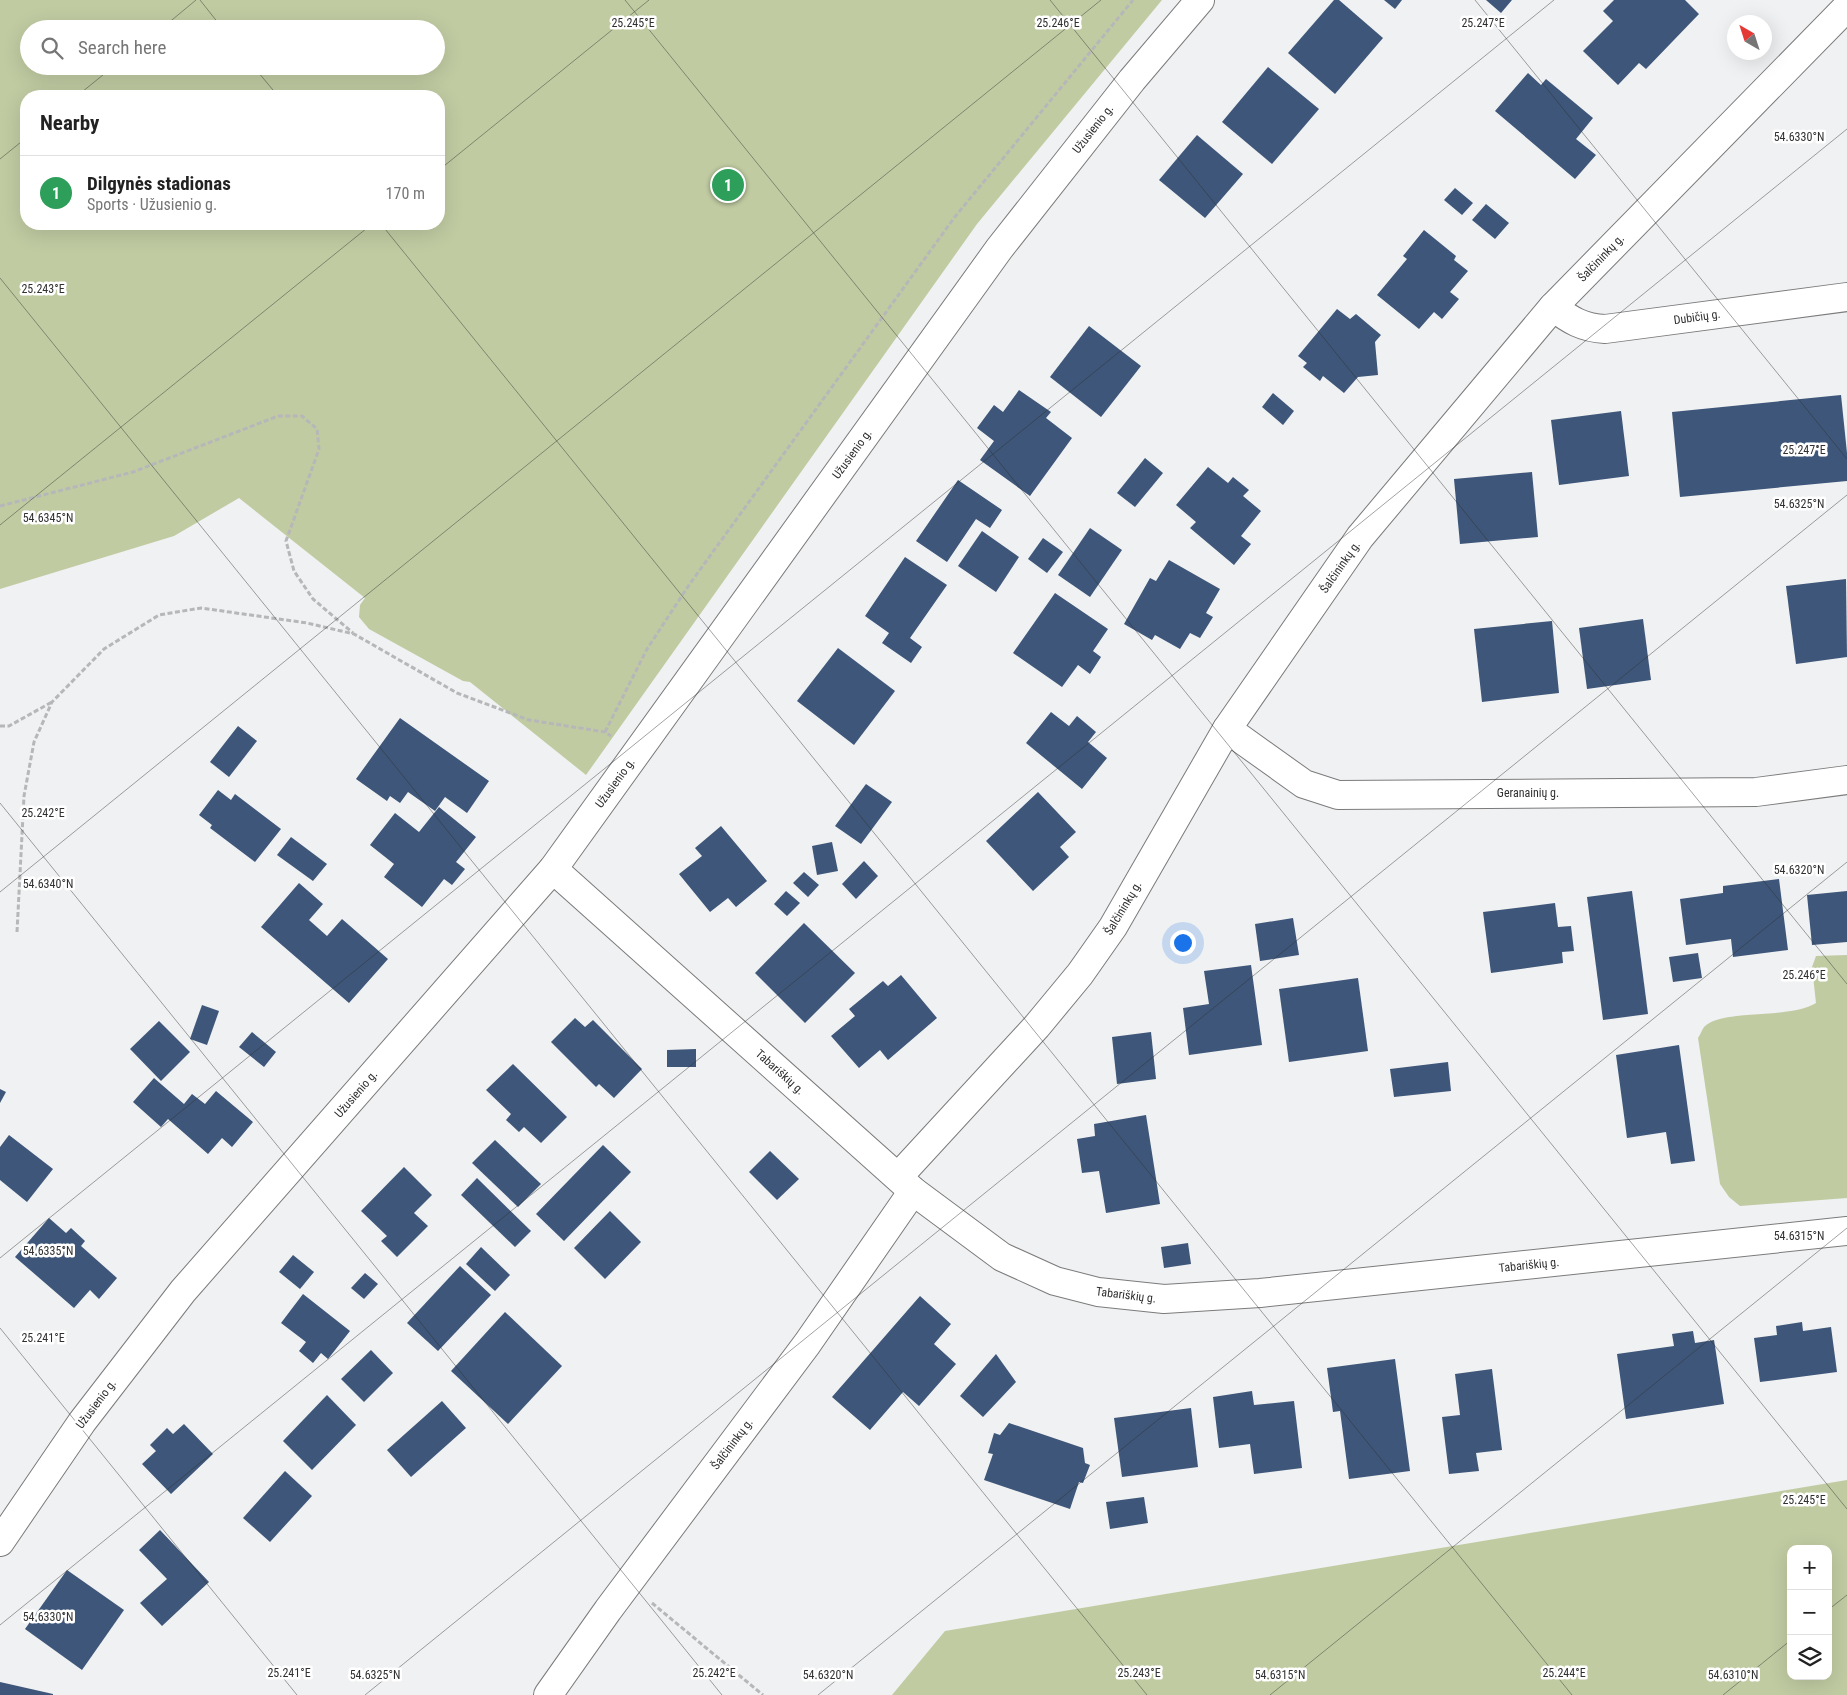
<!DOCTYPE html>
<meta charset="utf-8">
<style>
body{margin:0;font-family:"Roboto Condensed",sans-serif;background:#f2f2f2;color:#222}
.controls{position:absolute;right:15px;bottom:15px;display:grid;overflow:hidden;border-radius:10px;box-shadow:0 5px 20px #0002}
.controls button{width:45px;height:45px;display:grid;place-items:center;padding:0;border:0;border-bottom:1px solid #e0e0e0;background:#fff;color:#222;font:25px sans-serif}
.compass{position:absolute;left:1727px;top:15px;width:45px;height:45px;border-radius:50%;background:#fff;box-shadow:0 5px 20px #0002;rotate:321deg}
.you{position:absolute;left:1182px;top:942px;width:18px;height:18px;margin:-12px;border:4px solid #fff;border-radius:50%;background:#1a73e8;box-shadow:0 0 0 8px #1a73e833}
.badge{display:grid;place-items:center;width:32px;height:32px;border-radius:50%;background:#2563eb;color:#fff;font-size:16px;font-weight:700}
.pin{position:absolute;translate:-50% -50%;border:2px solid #fff;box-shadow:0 1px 5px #0006}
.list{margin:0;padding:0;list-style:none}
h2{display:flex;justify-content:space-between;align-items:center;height:65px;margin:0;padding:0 20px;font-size:21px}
h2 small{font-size:16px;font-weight:400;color:#767676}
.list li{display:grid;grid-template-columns:32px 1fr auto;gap:15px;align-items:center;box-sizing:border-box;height:75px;padding:0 20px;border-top:1px solid #e0e0e0}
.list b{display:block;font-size:19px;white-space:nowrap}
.list p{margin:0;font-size:16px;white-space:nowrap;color:#767676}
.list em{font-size:16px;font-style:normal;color:#767676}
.icon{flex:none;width:28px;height:28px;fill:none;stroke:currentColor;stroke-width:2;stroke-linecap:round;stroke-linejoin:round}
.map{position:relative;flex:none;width:1847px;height:1695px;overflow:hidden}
.search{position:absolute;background:#fff;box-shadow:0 5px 20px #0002;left:20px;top:20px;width:425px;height:55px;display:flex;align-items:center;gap:12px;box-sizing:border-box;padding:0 18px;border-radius:28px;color:#767676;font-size:19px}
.panel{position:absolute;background:#fff;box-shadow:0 5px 20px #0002;left:20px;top:90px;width:425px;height:140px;border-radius:20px}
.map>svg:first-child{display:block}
</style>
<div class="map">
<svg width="1847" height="1695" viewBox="0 0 1847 1695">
<rect width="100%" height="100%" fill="#f0f1f2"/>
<g fill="#c0cba2" fill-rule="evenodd">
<path d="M 0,0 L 1162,0 L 977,224 L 586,775 L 470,682 L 463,681 L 369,629 L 359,617 L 360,605 L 365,598 L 239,498 L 174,536 L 0,589 ZM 29,29 L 436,29 L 436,66 L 29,66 ZM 439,96 L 439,224 L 26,224 L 26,96 Z"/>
<path d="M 1847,955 L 1847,1198 L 1740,1206 L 1729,1197 L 1720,1184 L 1698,1038 C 1700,1035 1702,1030 1704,1027 C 1723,1008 1788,1020 1816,1003 L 1812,967 L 1816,956 Z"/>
<path d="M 1847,1480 L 1847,1695 L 892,1695 L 945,1631 ZM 1791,1549 L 1828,1549 L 1828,1676 L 1791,1676 Z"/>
</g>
<g fill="#3d5679">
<path d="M 1334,0 L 1339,0 L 1383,38 L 1335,94 L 1288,53 Z"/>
<path d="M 1384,0 L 1402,0 L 1395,9 Z"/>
<path d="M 1486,0 L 1512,0 L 1501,13 Z"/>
<path d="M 1614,0 L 1685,0 L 1699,14 L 1646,69 L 1639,63 L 1618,85 L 1583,51 L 1613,21 L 1603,11 Z"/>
<path d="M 1268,67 L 1319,109 L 1272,164 L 1222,122 Z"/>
<path d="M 1528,73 L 1541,85 L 1546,79 L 1593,118 L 1576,139 L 1596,155 L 1575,179 L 1495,111 Z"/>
<path d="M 1197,135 L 1243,174 L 1205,218 L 1159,180 Z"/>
<path d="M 1455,188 L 1473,203 L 1462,215 L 1444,200 Z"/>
<path d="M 1486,204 L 1509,223 L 1495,239 L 1472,220 Z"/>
<path d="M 1424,230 L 1456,256 L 1454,260 L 1468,271 L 1450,292 L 1459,299 L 1442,319 L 1434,312 L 1419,329 L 1377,295 L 1407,259 L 1403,256 Z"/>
<path d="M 1337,309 L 1350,319 L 1356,314 L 1381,335 L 1375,342 L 1378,375 L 1358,377 L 1344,393 L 1323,376 L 1320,381 L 1303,367 L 1307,363 L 1298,356 Z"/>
<path d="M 1089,326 L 1141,366 L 1101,417 L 1050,377 Z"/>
<path d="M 1019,390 L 1051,412 L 1046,418 L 1072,438 L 1030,496 L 980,460 L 994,441 L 977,428 L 994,405 L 1003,412 Z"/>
<path d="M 1273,393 L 1294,411 L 1283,425 L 1262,407 Z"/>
<path d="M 1841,395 L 1847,453 L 1847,481 L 1680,497 L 1672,412 Z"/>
<path d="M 1621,411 L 1629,476 L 1559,485 L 1551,420 Z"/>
<path d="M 1145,458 L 1163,473 L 1135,507 L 1117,493 Z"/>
<path d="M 1208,467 L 1228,483 L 1233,477 L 1249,490 L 1243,496 L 1261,511 L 1241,536 L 1251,544 L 1234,565 L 1190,528 L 1196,522 L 1176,505 Z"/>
<path d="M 1532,472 L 1538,537 L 1460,544 L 1454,479 Z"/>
<path d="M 958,480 L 1002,510 L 990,528 L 976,519 L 947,562 L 916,541 Z"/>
<path d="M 1090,528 L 1122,550 L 1090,597 L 1058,575 Z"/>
<path d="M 982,531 L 1019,557 L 996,592 L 958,566 Z"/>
<path d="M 1043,538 L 1063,552 L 1047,573 L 1028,559 Z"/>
<path d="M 905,557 L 947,585 L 910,638 L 922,647 L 911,663 L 882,643 L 889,633 L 865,616 Z"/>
<path d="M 1169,560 L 1220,589 L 1206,613 L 1213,617 L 1200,638 L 1190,633 L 1180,649 L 1155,635 L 1152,640 L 1124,624 L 1150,578 L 1156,581 Z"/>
<path d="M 1846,579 L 1847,657 L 1796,664 L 1786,586 Z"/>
<path d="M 1055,593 L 1108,629 L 1093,651 L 1101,657 L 1090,674 L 1078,665 L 1062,687 L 1013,653 Z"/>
<path d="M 1643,619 L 1651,680 L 1587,689 L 1579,628 Z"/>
<path d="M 1552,621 L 1559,693 L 1482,702 L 1474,629 Z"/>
<path d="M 838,648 L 895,691 L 854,745 L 797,701 Z"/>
<path d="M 1051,712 L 1069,726 L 1077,716 L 1096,732 L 1088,742 L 1107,758 L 1082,789 L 1026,743 Z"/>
<path d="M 400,718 L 489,781 L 467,813 L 445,797 L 435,811 L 408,792 L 400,803 L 390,796 L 387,801 L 356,779 Z"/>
<path d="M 238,726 L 257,741 L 229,777 L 210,762 Z"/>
<path d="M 866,784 L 892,802 L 861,844 L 835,826 Z"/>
<path d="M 218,790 L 231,800 L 235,794 L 281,829 L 255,862 L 210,828 L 212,825 L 199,815 Z"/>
<path d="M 1038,792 L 1076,832 L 1060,847 L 1069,857 L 1033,891 L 986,841 Z"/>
<path d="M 439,807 L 476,837 L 456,862 L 465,869 L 452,885 L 444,879 L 422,907 L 384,877 L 394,864 L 370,845 L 395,813 L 419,832 Z"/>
<path d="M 721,826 L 767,881 L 736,907 L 728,898 L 710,912 L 679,874 L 702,856 L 695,848 Z"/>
<path d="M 291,837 L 327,864 L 313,881 L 277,855 Z"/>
<path d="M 832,842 L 838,871 L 817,875 L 812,846 Z"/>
<path d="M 864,861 L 878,876 L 856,899 L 842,884 Z"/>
<path d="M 804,872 L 819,885 L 808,897 L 793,883 Z"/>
<path d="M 1779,879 L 1788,950 L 1733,957 L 1731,939 L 1686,945 L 1680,899 L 1723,893 L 1723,886 Z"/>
<path d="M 299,883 L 323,904 L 309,920 L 327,936 L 342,919 L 388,959 L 349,1003 L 261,927 Z"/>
<path d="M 786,891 L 800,903 L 787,916 L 774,904 Z"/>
<path d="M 1632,891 L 1648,1014 L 1603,1020 L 1587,897 Z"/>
<path d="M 1847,891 L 1847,942 L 1812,945 L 1807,895 Z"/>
<path d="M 1555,903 L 1558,927 L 1571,926 L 1574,951 L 1562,952 L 1563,963 L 1491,973 L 1483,912 Z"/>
<path d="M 1293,918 L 1299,955 L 1260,961 L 1255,924 Z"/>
<path d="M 804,923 L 855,973 L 805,1023 L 755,973 Z"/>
<path d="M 1698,953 L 1702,978 L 1673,982 L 1669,957 Z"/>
<path d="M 1251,965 L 1262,1045 L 1189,1055 L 1183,1008 L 1209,1004 L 1204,971 Z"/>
<path d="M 901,975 L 937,1018 L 888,1060 L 880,1050 L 859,1068 L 831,1036 L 855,1016 L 849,1009 L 883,981 L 888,986 Z"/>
<path d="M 1358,978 L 1368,1051 L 1289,1062 L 1279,989 Z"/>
<path d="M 202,1005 L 219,1011 L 207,1045 L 190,1039 Z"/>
<path d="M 575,1018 L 585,1027 L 593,1020 L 642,1069 L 614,1098 L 599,1084 L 596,1087 L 551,1042 Z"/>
<path d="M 159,1021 L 190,1052 L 161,1081 L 130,1049 Z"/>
<path d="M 252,1032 L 276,1052 L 264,1067 L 239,1047 Z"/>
<path d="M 1151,1032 L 1156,1079 L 1117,1084 L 1112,1037 Z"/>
<path d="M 1679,1045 L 1695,1161 L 1671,1164 L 1666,1132 L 1627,1138 L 1616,1055 Z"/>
<path d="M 696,1049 L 696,1067 L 667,1067 L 667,1050 Z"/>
<path d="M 1448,1062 L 1451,1091 L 1394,1097 L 1390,1069 Z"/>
<path d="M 513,1064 L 567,1117 L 541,1143 L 524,1127 L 519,1132 L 506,1120 L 511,1114 L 486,1090 Z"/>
<path d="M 154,1078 L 184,1104 L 192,1094 L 205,1104 L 216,1091 L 253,1122 L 232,1147 L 222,1138 L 208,1154 L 168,1119 L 161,1127 L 133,1102 Z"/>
<path d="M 0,1089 L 6,1092 L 0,1103 Z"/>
<path d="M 1146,1115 L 1160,1204 L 1106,1213 L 1099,1171 L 1082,1173 L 1077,1139 L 1095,1136 L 1094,1124 Z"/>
<path d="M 9,1135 L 53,1169 L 27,1202 L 0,1180 L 0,1147 Z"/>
<path d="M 495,1140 L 541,1184 L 518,1207 L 472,1163 Z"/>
<path d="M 603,1145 L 631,1172 L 564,1241 L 536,1214 Z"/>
<path d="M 770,1151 L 799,1179 L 777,1200 L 749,1172 Z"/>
<path d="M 404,1167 L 432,1195 L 414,1213 L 428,1226 L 397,1257 L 381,1241 L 387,1236 L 361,1211 Z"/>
<path d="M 477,1178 L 531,1231 L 515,1247 L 461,1195 Z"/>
<path d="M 610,1211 L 641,1242 L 605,1279 L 574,1248 Z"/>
<path d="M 49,1218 L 66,1233 L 71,1228 L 85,1241 L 81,1246 L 117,1278 L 99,1299 L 90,1290 L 74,1308 L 15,1257 Z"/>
<path d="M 1188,1243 L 1191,1264 L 1164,1268 L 1161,1247 Z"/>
<path d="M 481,1247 L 510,1275 L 495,1291 L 466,1264 Z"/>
<path d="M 293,1255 L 314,1272 L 300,1289 L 279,1272 Z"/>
<path d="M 460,1266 L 491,1295 L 438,1351 L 407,1323 Z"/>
<path d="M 365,1273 L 378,1284 L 364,1299 L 351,1288 Z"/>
<path d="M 303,1294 L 350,1331 L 328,1359 L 321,1353 L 313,1363 L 299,1351 L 306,1342 L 281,1323 Z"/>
<path d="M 920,1296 L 951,1324 L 934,1344 L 956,1364 L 919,1406 L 903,1392 L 870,1430 L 832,1397 Z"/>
<path d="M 505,1312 L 562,1366 L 508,1424 L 451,1371 Z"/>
<path d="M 1802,1322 L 1803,1331 L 1831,1327 L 1837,1372 L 1760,1382 L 1754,1338 L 1777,1335 L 1776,1326 Z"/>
<path d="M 1693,1331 L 1695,1343 L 1714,1340 L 1724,1404 L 1626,1419 L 1617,1354 L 1674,1346 L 1672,1334 Z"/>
<path d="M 371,1350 L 393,1373 L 364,1402 L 341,1379 Z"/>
<path d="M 996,1354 L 1016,1382 L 983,1417 L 960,1396 Z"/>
<path d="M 1395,1359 L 1410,1471 L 1349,1479 L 1340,1411 L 1333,1412 L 1327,1368 Z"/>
<path d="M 1492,1369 L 1502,1450 L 1476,1453 L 1479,1471 L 1449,1474 L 1442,1417 L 1460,1415 L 1455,1374 Z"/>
<path d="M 1252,1391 L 1254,1405 L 1294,1401 L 1302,1468 L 1254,1474 L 1250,1444 L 1219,1448 L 1213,1397 Z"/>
<path d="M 327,1395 L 356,1425 L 312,1470 L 283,1441 Z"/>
<path d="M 442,1401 L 466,1428 L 411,1477 L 387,1450 Z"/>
<path d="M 1191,1408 L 1198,1467 L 1122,1477 L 1114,1418 Z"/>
<path d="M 1009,1423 L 1083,1448 L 1085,1463 L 1090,1465 L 1083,1483 L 1079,1482 L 1070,1509 L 984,1480 L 993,1454 L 988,1453 L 994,1433 L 1000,1435 Z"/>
<path d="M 184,1424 L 213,1454 L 171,1494 L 142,1464 L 156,1451 L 150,1445 L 167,1428 L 173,1434 Z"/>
<path d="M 285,1471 L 312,1496 L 270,1542 L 243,1518 Z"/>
<path d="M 1144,1497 L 1148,1523 L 1110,1529 L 1106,1502 Z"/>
<path d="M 160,1530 L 209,1582 L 162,1626 L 140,1603 L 167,1579 L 139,1550 Z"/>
<path d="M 67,1570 L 124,1610 L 82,1670 L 25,1629 Z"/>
<path d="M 0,1682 L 53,1694 L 53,1695 L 0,1695 Z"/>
</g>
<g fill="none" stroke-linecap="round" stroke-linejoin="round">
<g stroke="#7b7b7c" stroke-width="30">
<g id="street">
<path d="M 1553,307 C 1570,320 1583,328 1605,329 L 1847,297"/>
<path d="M 1227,729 L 1304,784 L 1338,795 L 1756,792 L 1847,780"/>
<path d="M 553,869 L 913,1191 L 1002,1257 L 1055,1281 L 1098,1292 L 1164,1299 L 1260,1293 L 1847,1231"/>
<path d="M 898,1177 L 1037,1026 L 1080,974 L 1113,927 L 1227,729 L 1360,537 L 1553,307 L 1847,7"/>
<path d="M 0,1542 L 82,1422 L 183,1291 L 553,869 L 999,249 L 1132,80 L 1200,0"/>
<path d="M 548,1695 L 608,1610 L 807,1344 L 913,1191"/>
</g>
</g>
<g stroke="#b6b7b8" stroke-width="3" stroke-dasharray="5 2.5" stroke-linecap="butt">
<path d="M 0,506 L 133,472 L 278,416 L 302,416 L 317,429 L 319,449 L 286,541 L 294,571 L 313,599 L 353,633"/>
<path d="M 0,726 L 9,726 L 52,702"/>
<path d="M 605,732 L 647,649 L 689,585 L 954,218 L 1133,0"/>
<path d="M 17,932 L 24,796 L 34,742 L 52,702 L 104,649 L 159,615 L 201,608 L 307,623 L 354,634 L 457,693 L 529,720 L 605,732 L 611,736"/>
<path d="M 652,1603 L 763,1695"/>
</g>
<use href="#street" stroke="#fff" stroke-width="28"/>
</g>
<path fill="none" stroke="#303030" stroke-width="1" stroke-opacity="0.45" d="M 200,0 L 223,29M 625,0 L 1847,1509M 1050,0 L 1847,984M 1475,0 L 1847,459M 161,29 L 196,0M 253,66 L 278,96M 77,96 L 114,66M 0,159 L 26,138M 439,170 L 649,0M 381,224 L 1572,1695M 0,278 L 1147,1695M 0,525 L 372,224M 0,803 L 722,1695M 0,892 L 1101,0M 0,1258 L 1554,0M 0,1328 L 297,1695M 1828,1610 L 1847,1595M 0,1625 L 1847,129M 365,1695 L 1847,495M 818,1695 L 1847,862M 1270,1695 L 1847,1228M 1723,1695 L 1791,1640"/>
<g text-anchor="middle" stroke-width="5" stroke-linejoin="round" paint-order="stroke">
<g font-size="12" fill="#303030" stroke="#fff">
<text transform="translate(1093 129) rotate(-52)" y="4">Užusienio g.</text>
<text transform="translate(1601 258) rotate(-46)" y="4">Šalčininkų g.</text>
<text transform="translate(1697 317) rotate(-8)" y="4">Dubičių g.</text>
<text transform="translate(852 454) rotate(-54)" y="4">Užusienio g.</text>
<text transform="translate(1340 567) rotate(-55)" y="4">Šalčininkų g.</text>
<text transform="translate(615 783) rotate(-54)" y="4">Užusienio g.</text>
<text x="1528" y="797">Geranainių g.</text>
<text transform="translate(1123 908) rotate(-59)" y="4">Šalčininkų g.</text>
<text transform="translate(780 1072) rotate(42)" y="4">Tabariškių g.</text>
<text transform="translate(356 1094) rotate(-49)" y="4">Užusienio g.</text>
<text transform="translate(1529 1265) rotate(-6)" y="4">Tabariškių g.</text>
<text transform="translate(1126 1295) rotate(7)" y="4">Tabariškių g.</text>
<text transform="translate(96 1404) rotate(-53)" y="4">Užusienio g.</text>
<text transform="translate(732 1444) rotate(-53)" y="4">Šalčininkų g.</text>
</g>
</g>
<g font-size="12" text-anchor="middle" fill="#303030" stroke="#fff" stroke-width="5" stroke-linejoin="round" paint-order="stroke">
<text x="1483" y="27">25.247°E</text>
<text x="633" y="27">25.245°E</text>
<text x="1058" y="27">25.246°E</text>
<text x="1799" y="141">54.6330°N</text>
<text x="43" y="293">25.243°E</text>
<text x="1804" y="454">25.247°E</text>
<text x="1799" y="508">54.6325°N</text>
<text x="48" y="522">54.6345°N</text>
<text x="43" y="817">25.242°E</text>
<text x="1799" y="874">54.6320°N</text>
<text x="48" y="888">54.6340°N</text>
<text x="1804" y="979">25.246°E</text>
<text x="1799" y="1240">54.6315°N</text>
<text x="48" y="1255">54.6335°N</text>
<text x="43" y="1342">25.241°E</text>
<text x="1804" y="1504">25.245°E</text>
<text x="48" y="1621">54.6330°N</text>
<text x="289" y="1677">25.241°E</text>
<text x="714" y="1677">25.242°E</text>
<text x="1139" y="1677">25.243°E</text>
<text x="1564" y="1677">25.244°E</text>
<text x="375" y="1679">54.6325°N</text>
<text x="828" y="1679">54.6320°N</text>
<text x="1280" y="1679">54.6315°N</text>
<text x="1733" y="1679">54.6310°N</text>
</g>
</svg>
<div class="controls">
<button>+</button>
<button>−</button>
<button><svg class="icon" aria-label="layers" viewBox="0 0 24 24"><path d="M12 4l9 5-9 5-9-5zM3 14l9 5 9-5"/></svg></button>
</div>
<svg class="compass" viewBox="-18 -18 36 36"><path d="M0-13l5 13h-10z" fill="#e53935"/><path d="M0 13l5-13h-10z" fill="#767676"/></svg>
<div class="you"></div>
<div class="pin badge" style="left:728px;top:185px;background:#2e9e5b">1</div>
<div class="search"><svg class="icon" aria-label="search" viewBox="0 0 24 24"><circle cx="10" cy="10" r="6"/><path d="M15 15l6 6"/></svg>Search here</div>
<section class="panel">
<h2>Nearby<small></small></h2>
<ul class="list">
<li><span class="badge" style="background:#2e9e5b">1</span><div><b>Dilgynės stadionas</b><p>Sports · Užusienio g.</p></div><em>170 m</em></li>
</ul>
</section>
</div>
